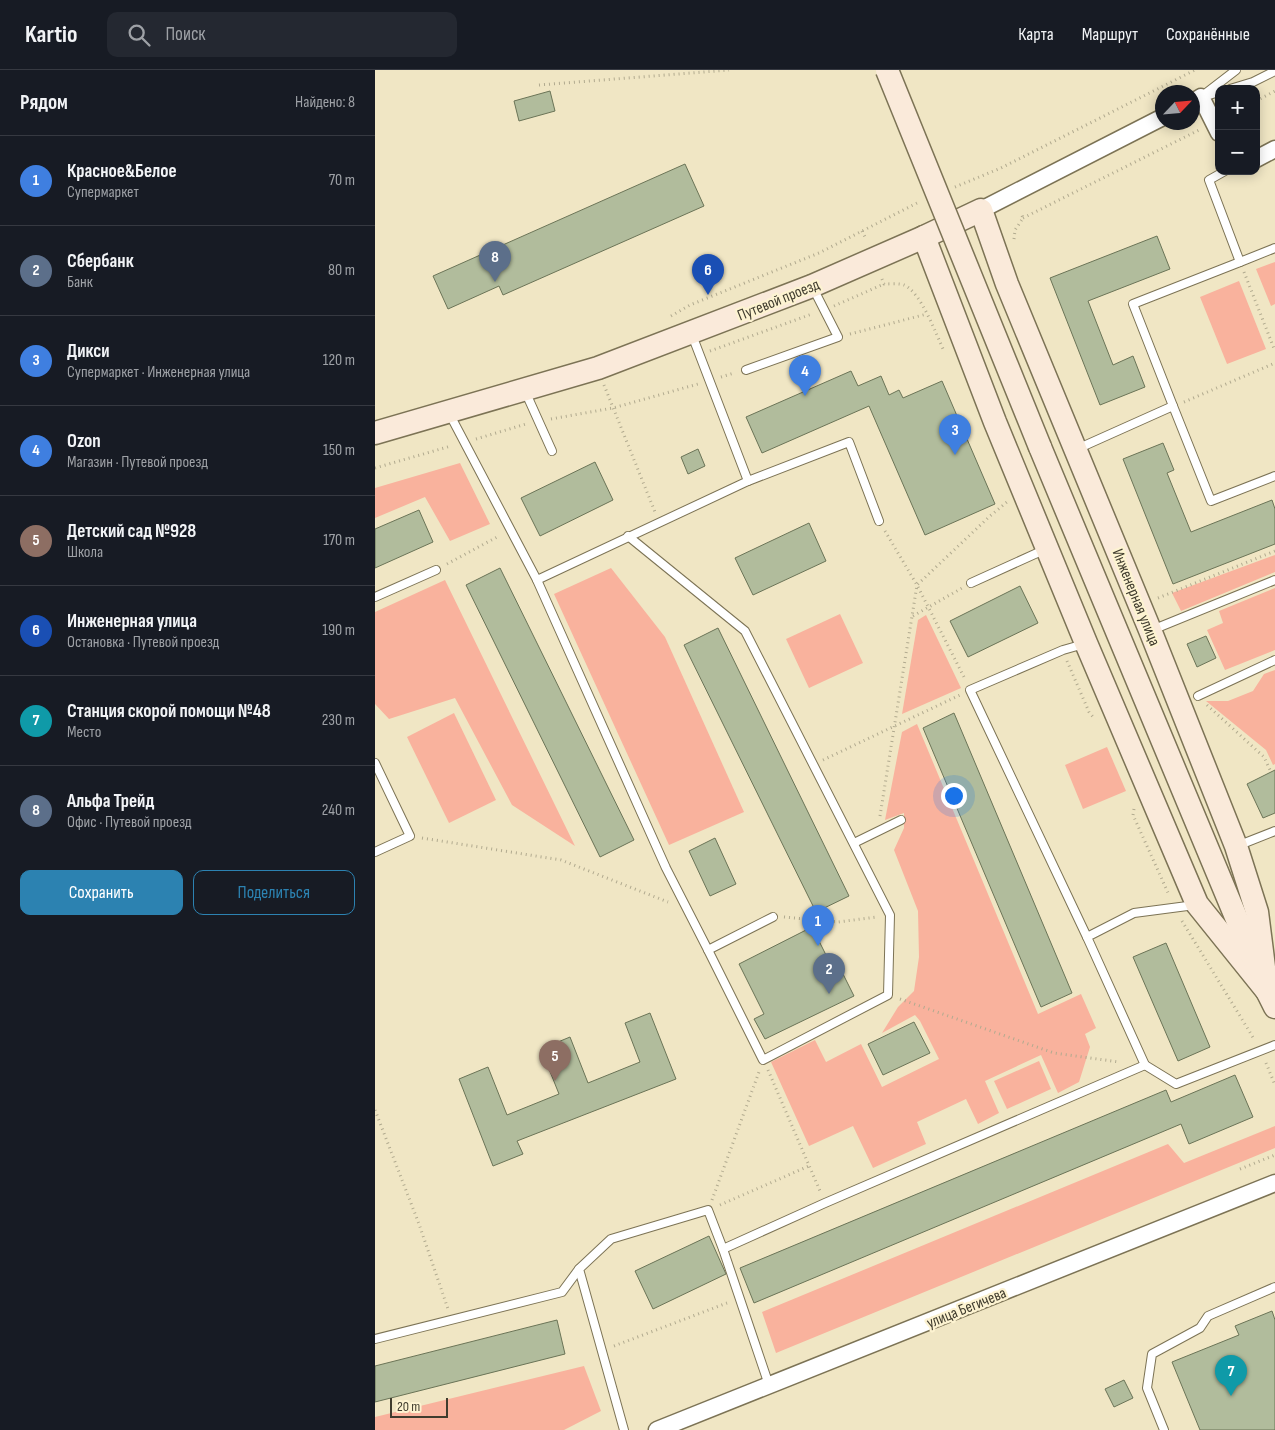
<!DOCTYPE html>
<html lang="ru">
<meta charset="utf-8">
<style>
body{margin:0;font-family:"Sofia Sans Condensed",sans-serif;background:#242831;color:#f1f3f6}
.controls{position:absolute;right:15px;top:15px;display:grid;overflow:hidden;border-radius:10px;box-shadow:0 2px 12px #0003}
.controls button{width:45px;height:45px;display:grid;place-items:center;padding:0;border:0;border-bottom:1px solid #363941;background:#171b24;color:#f1f3f6;font:25px sans-serif}
.compass{position:absolute;left:780px;top:15px;width:45px;height:45px;border-radius:50%;background:#171b24;box-shadow:0 2px 12px #0003;rotate:64deg}
.scale{position:absolute;left:15px;bottom:12px;width:58px;box-sizing:border-box;padding-left:5px;border:2px solid #403c2e;border-top:0;font-size:14px;line-height:18px;white-space:nowrap;color:#403c2e;-webkit-text-stroke:4px #fdf3d1;paint-order:stroke}
.you{position:absolute;left:578px;top:725px;width:18px;height:18px;margin:-12px;border:4px solid #fff;border-radius:50%;background:#1a73e8;box-shadow:0 0 0 8px #1a73e833}
.badge{display:grid;place-items:center;width:32px;height:32px;border-radius:50%;background:#2c82b1;color:#fff;font-size:16px;font-weight:700}
.pin{position:absolute;translate:-50% -41px;filter:drop-shadow(0 1px 2px #0008)}
.pin::after{content:'';position:absolute;top:26px;width:18px;height:15px;background:inherit;clip-path:polygon(0 0,100% 0,50% 100%)}
.list{margin:0;padding:0;list-style:none}
h2{display:flex;justify-content:space-between;align-items:center;height:65px;margin:0;padding:0 20px;font-size:21px}
h2 small{font-size:16px;font-weight:400;color:#9ea1a6}
.list li{display:grid;grid-template-columns:32px 1fr auto;gap:15px;align-items:center;box-sizing:border-box;height:90px;padding:0 20px;border-top:1px solid #363941}
.list b{display:block;font-size:19px;white-space:nowrap}
.list p{margin:0;font-size:16px;white-space:nowrap;color:#9ea1a6}
.list em{font-size:16px;font-style:normal;color:#9ea1a6}
.actions{display:flex;gap:10px;padding:15px 20px}
.actions a{flex:1;padding:11px 0;border:1px solid #2c82b1;border-radius:10px;text-align:center;font-size:18px;color:#2c82b1}
.actions .main{background:#2c82b1;color:#fff}
.icon{flex:none;width:28px;height:28px;fill:none;stroke:currentColor;stroke-width:2;stroke-linecap:round;stroke-linejoin:round}
.map{position:relative;flex:none;width:900px;height:1360px;overflow:hidden}
header{display:flex;align-items:center;gap:30px;box-sizing:border-box;height:70px;padding:0 25px;background:#171b24;border-bottom:1px solid #363941}
header strong{font-size:24px}
nav{display:flex;gap:28px;margin-inline-start:auto;font-size:18px}
.search{width:350px;height:45px;background:#242831;display:flex;align-items:center;gap:12px;box-sizing:border-box;padding:0 18px;border-radius:10px;color:#9ea1a6;font-size:19px}
main{display:flex}
aside{flex:1;background:#171b24}
.map>svg:first-child{display:block}
</style>
<header>
<strong>Kartio</strong>
<div class="search"><svg class="icon" aria-label="search" viewBox="0 0 24 24"><circle cx="10" cy="10" r="6"/><path d="M15 15l6 6"/></svg>Поиск</div>
<nav><a>Карта</a><a>Маршрут</a><a>Сохранённые</a></nav>
</header>
<main>
<aside>
<h2>Рядом<small>Найдено: 8</small></h2>
<ul class="list">
<li><span class="badge" style="background:#3f7fe0">1</span><div><b>Красное&amp;Белое</b><p>Супермаркет</p></div><em>70 m</em></li>
<li><span class="badge" style="background:#5c6f8a">2</span><div><b>Сбербанк</b><p>Банк</p></div><em>80 m</em></li>
<li><span class="badge" style="background:#3f7fe0">3</span><div><b>Дикси</b><p>Супермаркет · Инженерная улица</p></div><em>120 m</em></li>
<li><span class="badge" style="background:#3f7fe0">4</span><div><b>Ozon</b><p>Магазин · Путевой проезд</p></div><em>150 m</em></li>
<li><span class="badge" style="background:#8d6e63">5</span><div><b>Детский сад №928</b><p>Школа</p></div><em>170 m</em></li>
<li><span class="badge" style="background:#1a4fb4">6</span><div><b>Инженерная улица</b><p>Остановка · Путевой проезд</p></div><em>190 m</em></li>
<li><span class="badge" style="background:#0f9aa8">7</span><div><b>Станция скорой помощи №48</b><p>Место</p></div><em>230 m</em></li>
<li><span class="badge" style="background:#5c6f8a">8</span><div><b>Альфа Трейд</b><p>Офис · Путевой проезд</p></div><em>240 m</em></li>
</ul>
<div class="actions"><a class="main">Сохранить</a><a>Поделиться</a></div>
</aside>
<div class="map">
<svg width="900" height="1360" viewBox="0 0 900 1360">
<rect width="100%" height="100%" fill="#f0e6c4"/>
<g fill="#f9b29d">
<path d="M 900,192 L 900,234 L 896,236 L 881,199 Z"/>
<path d="M 864,211 L 891,279 L 852,294 L 825,227 Z"/>
<path d="M 85,393 L 115,454 L 75,471 L 50,427 L 0,448 L 0,418 Z"/>
<path d="M 900,485 L 900,502 L 806,541 L 797,523 Z"/>
<path d="M 236,498 L 290,567 L 369,742 L 294,775 L 179,524 Z"/>
<path d="M 70,510 L 200,776 L 137,735 L 80,628 L 14,649 L 0,634 L 0,542 Z"/>
<path d="M 900,518 L 900,580 L 850,600 L 832,560 L 848,553 L 844,541 Z"/>
<path d="M 465,544 L 488,593 L 434,618 L 411,569 Z"/>
<path d="M 551,545 L 586,618 L 527,644 L 543,550 Z"/>
<path d="M 900,600 L 900,694 L 898,695 L 891,680 L 831,631 L 853,631 L 878,621 L 889,604 Z"/>
<path d="M 79,643 L 121,730 L 74,753 L 32,667 Z"/>
<path d="M 542,654 L 663,944 L 706,924 L 721,958 L 710,964 L 715,977 L 704,1012 L 683,1023 L 666,985 L 610,1011 L 624,1043 L 603,1054 L 591,1029 L 542,1052 L 551,1074 L 498,1098 L 478,1056 L 434,1076 L 396,992 L 440,970 L 451,992 L 486,974 L 507,1017 L 564,989 L 545,951 L 540,945 L 507,963 L 523,937 L 539,921 L 544,887 L 543,841 L 519,780 L 529,758 L 529,743 L 510,750 L 527,662 Z"/>
<path d="M 732,677 L 751,721 L 708,739 L 690,695 Z"/>
<path d="M 664,991 L 676,1019 L 632,1039 L 619,1011 Z"/>
<path d="M 900,1056 L 900,1078 L 401,1283 L 387,1242 L 793,1074 L 809,1093 Z"/>
<path d="M 209,1296 L 226,1341 L 189,1360 L 0,1360 L 0,1347 Z"/>
</g>
<g fill="#b1bc9c" stroke="#6b7457">
<path d="M 175,21 L 180,41 L 144,51 L 139,31 Z"/>
<path d="M 310,94 L 329,136 L 128,225 L 124,216 L 73,239 L 58,206 Z"/>
<path d="M 782,166 L 795,199 L 713,231 L 738,295 L 758,286 L 770,317 L 725,335 L 675,208 Z"/>
<path d="M 476,301 L 483,316 L 506,306 L 514,325 L 524,320 L 528,328 L 567,311 L 620,434 L 550,465 L 494,336 L 387,383 L 371,347 Z"/>
<path d="M 788,373 L 799,400 L 792,403 L 816,462 L 897,430 L 900,439 L 900,474 L 798,514 L 748,389 Z"/>
<path d="M 323,379 L 330,396 L 313,404 L 306,387 Z"/>
<path d="M 220,392 L 238,430 L 165,466 L 146,428 Z"/>
<path d="M 44,440 L 58,472 L 0,498 L 0,459 Z"/>
<path d="M 434,453 L 451,491 L 378,525 L 360,488 Z"/>
<path d="M 125,498 L 259,770 L 225,787 L 91,515 Z"/>
<path d="M 645,516 L 663,553 L 593,587 L 575,551 Z"/>
<path d="M 343,558 L 474,826 L 441,842 L 309,575 Z"/>
<path d="M 831,566 L 841,588 L 822,597 L 812,574 Z"/>
<path d="M 579,643 L 697,923 L 666,937 L 548,658 Z"/>
<path d="M 900,700 L 900,743 L 888,748 L 872,714 Z"/>
<path d="M 340,768 L 361,814 L 335,826 L 314,781 Z"/>
<path d="M 437,857 L 462,907 L 468,904 L 479,926 L 390,969 L 379,949 L 389,944 L 364,894 Z"/>
<path d="M 791,873 L 835,977 L 803,991 L 758,887 Z"/>
<path d="M 275,943 L 301,1009 L 142,1071 L 148,1084 L 118,1096 L 84,1009 L 113,997 L 132,1045 L 184,1024 L 166,979 L 195,967 L 213,1013 L 265,992 L 250,953 Z"/>
<path d="M 539,952 L 555,983 L 508,1005 L 493,974 Z"/>
<path d="M 860,1005 L 878,1047 L 814,1074 L 806,1054 L 379,1233 L 365,1198 L 791,1020 L 796,1032 Z"/>
<path d="M 334,1166 L 351,1204 L 278,1239 L 260,1201 Z"/>
<path d="M 897,1241 L 900,1250 L 900,1360 L 825,1360 L 797,1292 L 864,1265 L 860,1256 Z"/>
<path d="M 182,1250 L 190,1284 L 0,1332 L 0,1296 Z"/>
<path d="M 749,1310 L 758,1328 L 739,1337 L 730,1319 Z"/>
</g>
<g fill="none" stroke-linecap="round" stroke-linejoin="round">
<g stroke="#7c7355" stroke-width="10">
<g id="lane">
<path d="M 855,19 L 878,12 L 900,1"/>
<path d="M 831,26 L 844,22"/>
<path d="M 826,27 L 861,0"/>
<path d="M 850,101 L 834,110 L 865,192 L 900,178"/>
<path d="M 317,265 L 373,411 L 474,372 L 504,451"/>
<path d="M 371,300 L 463,267 L 438,218"/>
<path d="M 150,321 L 177,381"/>
<path d="M 798,336 L 836,431 L 900,406"/>
<path d="M 74,343 L 162,510 L 373,411"/>
<path d="M 702,379 L 798,336 L 758,234 L 865,192"/>
<path d="M 253,466 L 370,561 L 515,845 L 513,925 L 388,990 L 333,880"/>
<path d="M 162,510 L 291,798 L 333,880 L 398,847"/>
<path d="M 596,513 L 671,479"/>
<path d="M 0,527 L 61,500"/>
<path d="M 777,560 L 900,510"/>
<path d="M 709,574 L 688,580 L 595,620 L 712,867"/>
<path d="M 823,626 L 900,590"/>
<path d="M 0,693 L 35,766 L 0,782"/>
<path d="M 479,773 L 526,750"/>
<path d="M 862,776 L 900,761"/>
<path d="M 770,995 L 801,1014 L 900,975"/>
<path d="M 348,1179 L 450,1133 L 770,995 L 712,867 L 759,843 L 820,835"/>
<path d="M 0,1269 L 187,1222 L 204,1199"/>
<path d="M 249,1360 L 204,1199 L 236,1169 L 333,1140 L 348,1179 L 394,1315"/>
<path d="M 789,1360 L 772,1318 L 777,1284 L 825,1258 L 833,1246 L 900,1217"/>
</g>
</g>
<g stroke="#7c7355" stroke-width="19">
<g id="street">
<path d="M 818,32 L 826,27 L 844,63"/>
<path d="M 881,89 L 900,79"/>
<path d="M 606,140 L 788,47"/>
<path d="M 282,1360 L 900,1113"/>
</g>
</g>
<g stroke="#7c7355" stroke-width="25">
<g id="secondary">
<path d="M 549,167 L 620,352 L 711,573 L 822,834 L 892,921 L 900,937"/>
<path d="M 0,363 L 223,298 L 437,216 L 549,167 L 606,140 L 632,214 L 775,560 L 861,776 L 882,842 L 892,921"/>
<path d="M 665,377 L 881,895"/>
</g>
</g>
<g stroke="#b1aa8f" stroke-width="3" stroke-dasharray="1 4" stroke-linecap="butt">
<path d="M 164,15 L 354,0"/>
<path d="M 881,31 L 900,21"/>
<path d="M 580,117 L 626,98 L 820,0"/>
<path d="M 648,148 L 824,60"/>
<path d="M 487,161 L 491,169"/>
<path d="M 639,169 L 640,160 L 648,148 L 646,143"/>
<path d="M 869,202 L 900,281"/>
<path d="M 507,209 L 509,214 C 515,214 524,213 529,215 C 546,222 561,264 569,281"/>
<path d="M 459,236 L 509,214"/>
<path d="M 296,246 L 315,235 L 444,183 L 544,132"/>
<path d="M 475,264 L 552,244"/>
<path d="M 335,281 L 437,244"/>
<path d="M 346,307 L 359,303"/>
<path d="M 229,315 L 280,442"/>
<path d="M 809,332 L 900,293"/>
<path d="M 176,349 L 238,338 L 323,314"/>
<path d="M 101,369 L 151,354"/>
<path d="M 0,398 L 76,376"/>
<path d="M 510,461 L 542,515 L 590,609"/>
<path d="M 72,494 L 124,466"/>
<path d="M 783,528 L 900,481"/>
<path d="M 538,546 L 587,518"/>
<path d="M 692,591 L 714,642 L 719,648"/>
<path d="M 832,635 L 889,687 L 896,702"/>
<path d="M 448,690 L 585,625"/>
<path d="M 759,739 L 758,745 L 794,825"/>
<path d="M 505,746 L 542,515 L 615,446 L 632,432"/>
<path d="M 47,768 L 186,790 L 293,832"/>
<path d="M 409,847 L 463,852 L 502,847"/>
<path d="M 807,851 L 879,969"/>
<path d="M 525,929 L 679,983 L 744,992"/>
<path d="M 891,993 L 900,1015"/>
<path d="M 393,1000 L 445,1121"/>
<path d="M 0,1040 L 44,1154 L 73,1239"/>
<path d="M 865,1099 L 900,1085"/>
<path d="M 337,1130 L 384,1002"/>
<path d="M 345,1135 L 434,1096"/>
<path d="M 239,1276 L 352,1233"/>
</g>
<use href="#lane" stroke="#fff" stroke-width="8"/>
<use href="#street" stroke="#fff" stroke-width="16"/>
<use href="#secondary" stroke="#faeada" stroke-width="22"/>
<g stroke="#7c7355" stroke-width="25" stroke-linecap="butt">
<path id="secondary-bridge" d="M 512,0 L 665,377"/>
</g>
<use href="#secondary-bridge" stroke="#faeada" stroke-width="22"/>
</g>
<g text-anchor="middle" stroke-width="4.5" stroke-linejoin="round" paint-order="stroke">
<g font-size="16" fill="#403c2e" stroke="#fdf3d1">
<text transform="translate(403 229) rotate(-22)" y="6">Путевой проезд</text>
<text transform="translate(762 527) rotate(68)" y="6">Инженерная улица</text>
<text transform="translate(591 1237) rotate(-22)" y="6">улица Бегичева</text>
</g>
</g>
</svg>
<div class="controls">
<button>+</button>
<button>−</button>
</div>
<svg class="compass" viewBox="-18 -18 36 36"><path d="M0-13l5 13h-10z" fill="#e53935"/><path d="M0 13l5-13h-10z" fill="#9ea1a6"/></svg>
<div class="scale">20 m</div>
<div class="you"></div>
<div class="pin badge" style="left:443px;top:876px;background:#3f7fe0">1</div>
<div class="pin badge" style="left:454px;top:924px;background:#5c6f8a">2</div>
<div class="pin badge" style="left:580px;top:385px;background:#3f7fe0">3</div>
<div class="pin badge" style="left:430px;top:326px;background:#3f7fe0">4</div>
<div class="pin badge" style="left:180px;top:1011px;background:#8d6e63">5</div>
<div class="pin badge" style="left:333px;top:225px;background:#1a4fb4">6</div>
<div class="pin badge" style="left:856px;top:1326px;background:#0f9aa8">7</div>
<div class="pin badge" style="left:120px;top:212px;background:#5c6f8a">8</div>
</div>
</main>
